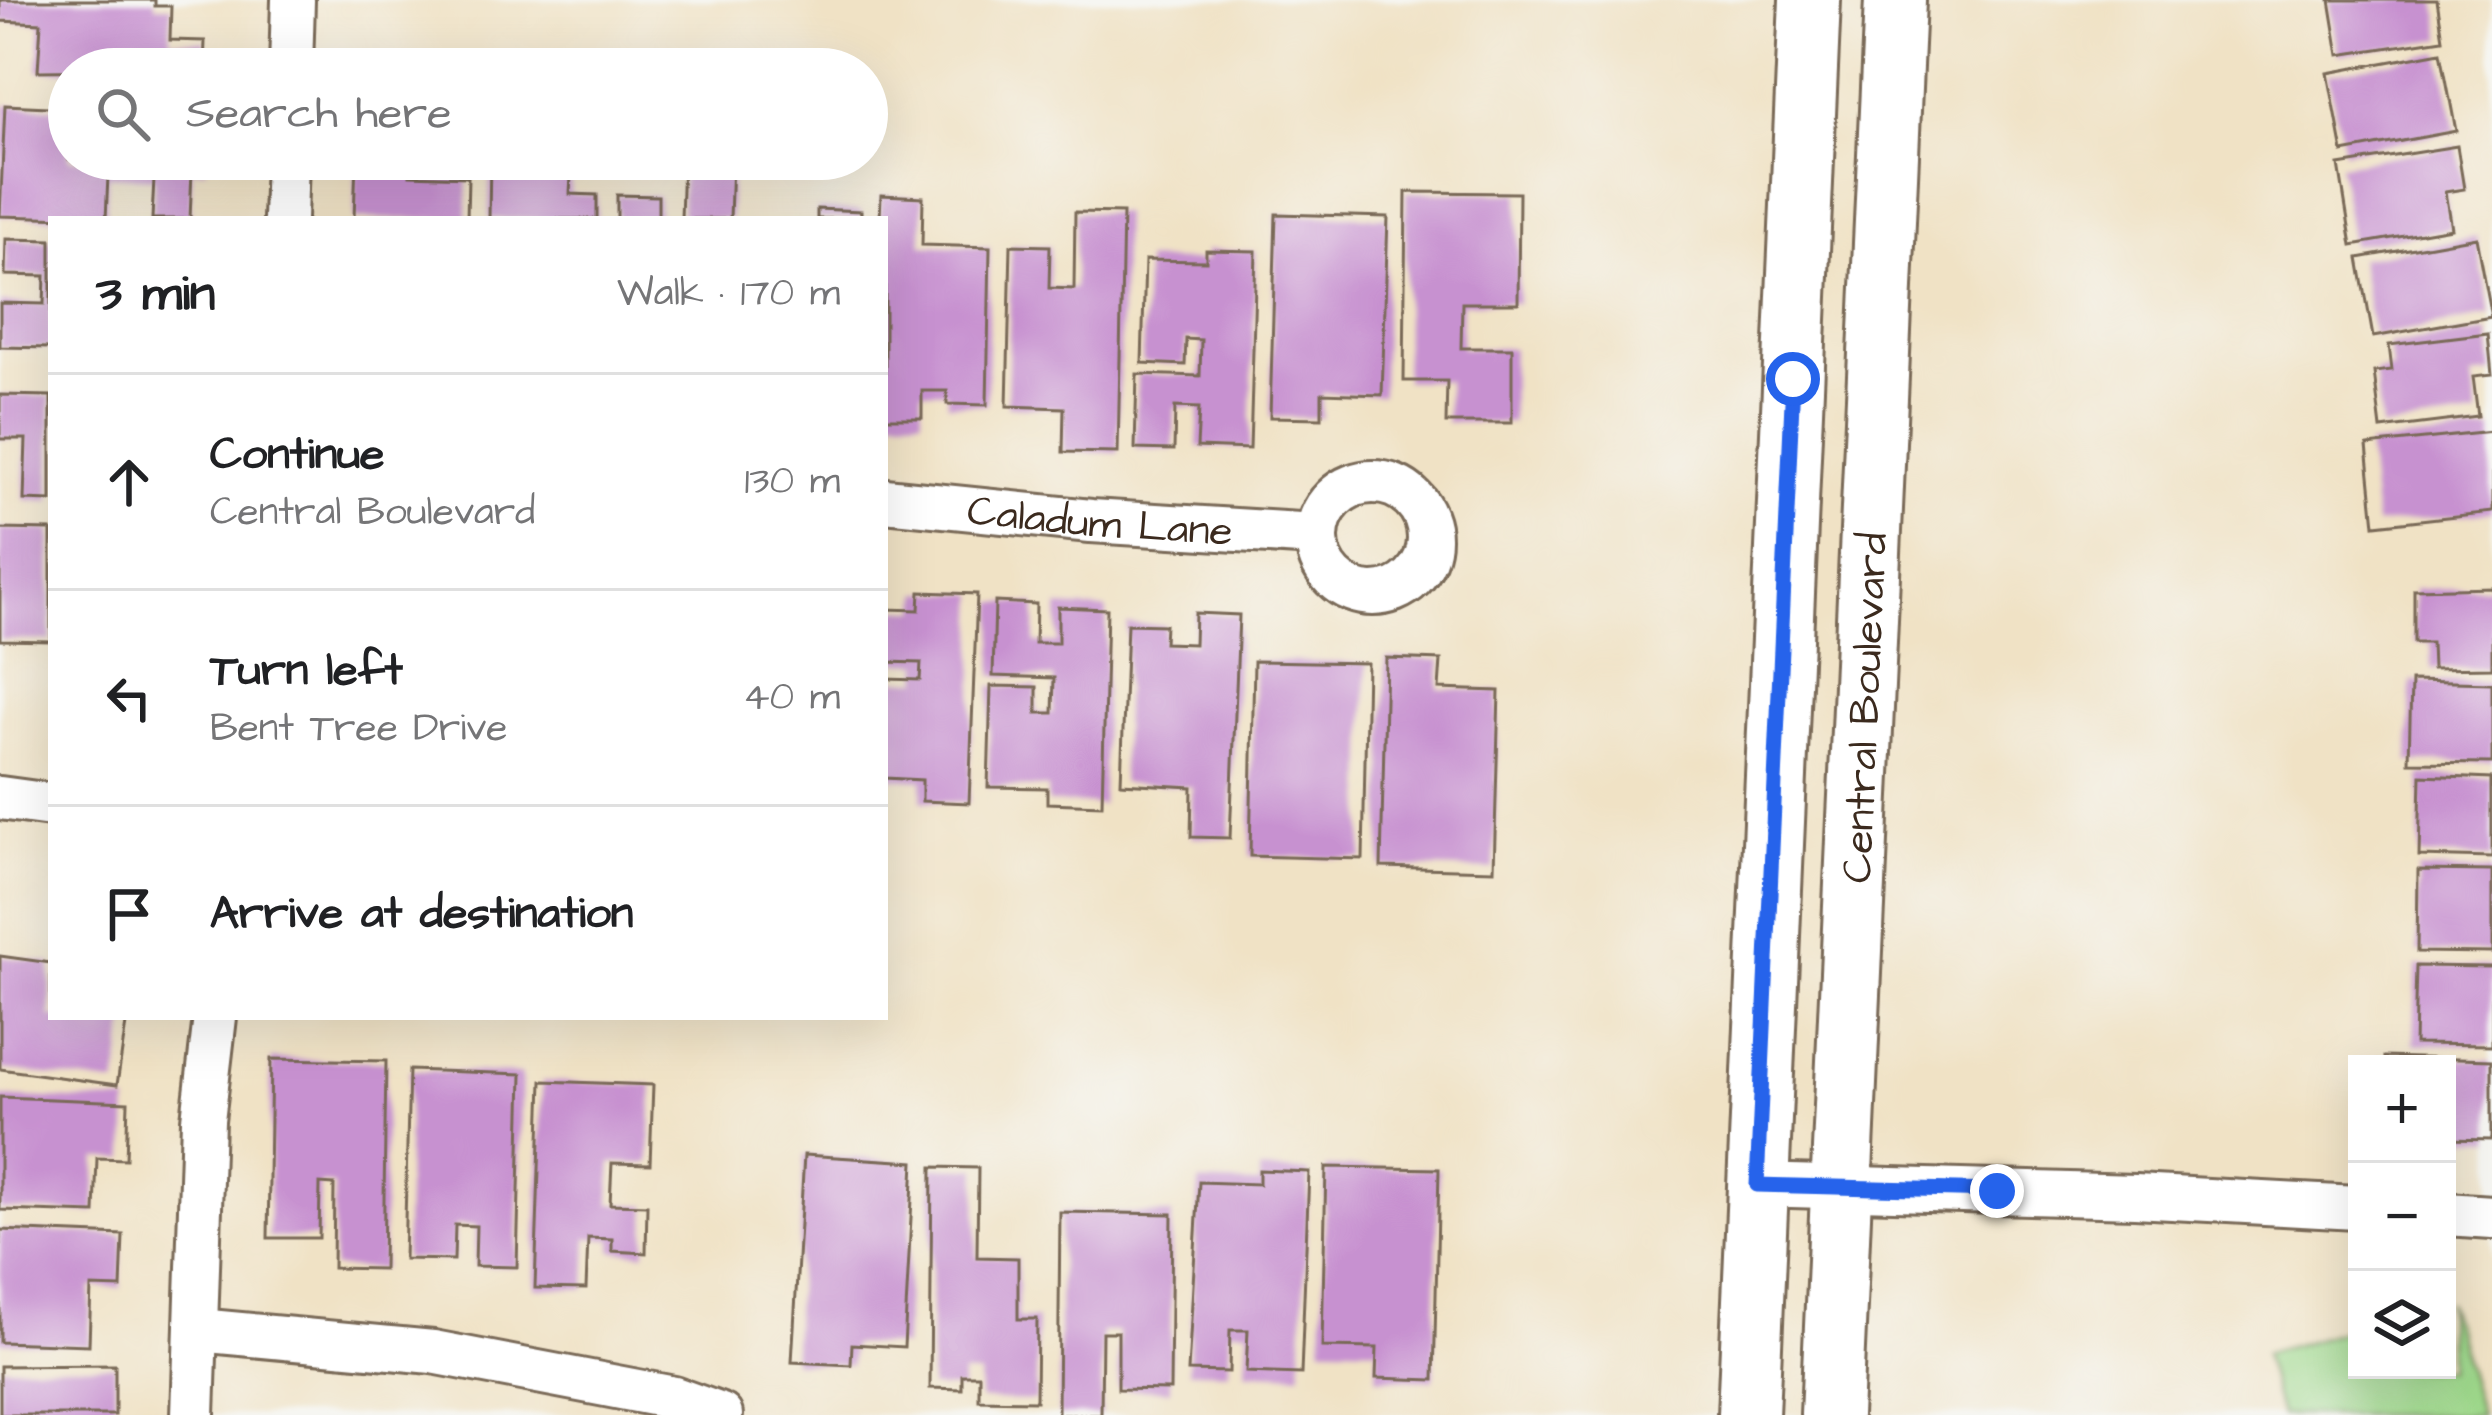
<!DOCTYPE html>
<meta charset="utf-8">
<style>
body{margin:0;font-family:"Architects Daughter",sans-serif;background:#f2f2f2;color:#202124}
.controls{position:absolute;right:36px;bottom:36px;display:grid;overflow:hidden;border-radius:0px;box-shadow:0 12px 48px #0002}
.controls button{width:108px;height:108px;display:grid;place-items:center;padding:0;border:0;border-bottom:3px solid #e0e0e0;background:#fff;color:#202124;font:60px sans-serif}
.stop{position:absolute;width:36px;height:36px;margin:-27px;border:9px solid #2563eb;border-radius:50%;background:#fff}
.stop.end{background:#2563eb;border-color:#fff;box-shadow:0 3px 12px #0008}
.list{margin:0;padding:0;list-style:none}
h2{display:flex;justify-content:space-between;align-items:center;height:156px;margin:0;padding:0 48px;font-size:51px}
h2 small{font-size:39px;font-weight:400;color:#757577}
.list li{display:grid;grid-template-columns:78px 1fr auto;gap:36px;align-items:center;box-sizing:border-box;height:216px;padding:0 48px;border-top:3px solid #e0e0e0}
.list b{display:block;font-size:45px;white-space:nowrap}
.list p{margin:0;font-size:39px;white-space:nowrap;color:#757577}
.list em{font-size:39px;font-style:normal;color:#757577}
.icon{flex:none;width:66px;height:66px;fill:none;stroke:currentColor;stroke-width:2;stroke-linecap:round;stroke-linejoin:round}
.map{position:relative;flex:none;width:2492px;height:1415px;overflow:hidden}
.search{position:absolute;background:#fff;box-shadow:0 12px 48px #0002;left:48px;top:48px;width:840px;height:132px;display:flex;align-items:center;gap:30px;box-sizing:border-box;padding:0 42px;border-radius:66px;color:#757577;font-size:45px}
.panel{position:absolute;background:#fff;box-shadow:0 12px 48px #0002;left:48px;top:216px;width:840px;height:804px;border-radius:0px}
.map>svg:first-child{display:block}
</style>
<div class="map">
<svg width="2492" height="1415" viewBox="0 0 2492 1415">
<rect width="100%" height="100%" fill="#f6f6f2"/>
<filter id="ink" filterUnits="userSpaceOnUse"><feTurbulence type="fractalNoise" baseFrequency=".00833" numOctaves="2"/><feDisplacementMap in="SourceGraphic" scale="24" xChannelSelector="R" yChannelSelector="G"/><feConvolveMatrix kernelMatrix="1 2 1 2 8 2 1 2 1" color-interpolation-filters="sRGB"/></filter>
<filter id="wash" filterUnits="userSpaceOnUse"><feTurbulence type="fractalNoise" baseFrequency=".004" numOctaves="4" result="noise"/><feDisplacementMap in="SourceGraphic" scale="48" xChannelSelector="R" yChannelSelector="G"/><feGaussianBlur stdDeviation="2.7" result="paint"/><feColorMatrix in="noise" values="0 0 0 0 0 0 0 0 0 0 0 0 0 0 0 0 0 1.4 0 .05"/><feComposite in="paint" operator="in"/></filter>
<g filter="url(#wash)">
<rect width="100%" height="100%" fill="#f0e2c5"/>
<path fill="#9ed88b" stroke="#6c8154" stroke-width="3" d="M 2447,1301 L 2480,1415 L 2280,1415 L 2263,1354 L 2357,1327 L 2357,1370 L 2447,1370 Z"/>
<g id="blocks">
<g fill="#c791d0">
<path d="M 0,0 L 155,0 L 155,6 L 171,6 L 170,40 L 205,41 L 204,69 L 38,71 L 41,23 L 0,21 Z"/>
<path d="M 2330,0 L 2437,0 L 2443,39 L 2339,55 Z"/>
<path d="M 2441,52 L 2456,131 L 2343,152 L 2328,73 Z"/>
<path d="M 5,105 L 69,108 L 69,159 L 206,159 L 206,170 L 192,170 L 190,219 L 152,219 L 154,178 L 108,176 L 106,219 L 0,216 Z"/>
<path d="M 2457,146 L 2464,189 L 2445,192 L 2451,228 L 2352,245 L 2339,165 Z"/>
<path d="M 490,159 L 529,159 L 528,174 L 571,175 L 570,194 L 597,195 L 597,219 L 489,219 Z"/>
<path d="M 683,159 L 732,159 L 730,219 L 681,219 Z"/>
<path d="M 356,160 L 410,161 L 410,175 L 468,177 L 467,219 L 354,219 Z"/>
<path d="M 1406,192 L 1519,193 L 1518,303 L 1462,303 L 1461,348 L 1512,348 L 1512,423 L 1446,423 L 1447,381 L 1404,381 Z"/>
<path d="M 617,195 L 658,196 L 658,219 L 617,219 Z"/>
<path d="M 881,195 L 923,197 L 922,245 L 990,247 L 987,405 L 947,404 L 947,391 L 922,391 L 922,418 L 885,418 L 885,219 L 880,219 Z"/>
<path d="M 817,209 L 861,211 L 861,219 L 817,219 Z"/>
<path d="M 1075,212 L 1123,213 L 1118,453 L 1063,452 L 1064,408 L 1007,406 L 1011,245 L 1050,246 L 1049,288 L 1074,289 Z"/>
<path d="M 1276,214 L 1388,217 L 1382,395 L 1322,393 L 1322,418 L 1270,417 Z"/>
<path d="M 2476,237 L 2491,316 L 2373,337 L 2359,258 Z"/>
<path d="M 6,239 L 51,240 L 51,348 L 0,347 L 0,303 L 44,304 L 45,276 L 5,275 Z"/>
<path d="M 1206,250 L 1256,251 L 1250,449 L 1197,447 L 1199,408 L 1175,407 L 1174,450 L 1135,449 L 1137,374 L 1200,376 L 1201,340 L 1186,339 L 1185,365 L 1142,363 L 1145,260 L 1206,261 Z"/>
<path d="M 2488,333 L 2492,375 L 2473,377 L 2478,417 L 2381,429 L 2374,372 L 2392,370 L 2389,345 Z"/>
<path d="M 0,395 L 51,396 L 51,501 L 24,500 L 26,439 L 0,439 Z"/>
<path d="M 2492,432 L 2492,512 L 2375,525 L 2367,445 Z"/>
<path d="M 0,529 L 51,530 L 51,641 L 0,640 Z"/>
<path d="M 2492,587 L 2492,668 L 2432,669 L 2431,643 L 2414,643 L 2414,589 Z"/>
<path d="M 920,592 L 977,594 L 969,803 L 922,801 L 922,780 L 885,778 L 885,679 L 920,680 L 921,663 L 885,662 L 885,609 L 919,610 Z"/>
<path d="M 995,602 L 1036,604 L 1035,643 L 1058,643 L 1058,607 L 1107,609 L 1102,805 L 1047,803 L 1047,788 L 988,787 L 991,686 L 1037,687 L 1037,713 L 1053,713 L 1054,678 L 993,676 Z"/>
<path d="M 1195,613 L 1239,615 L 1230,838 L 1191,837 L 1192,787 L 1121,783 L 1127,624 L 1165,625 L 1164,643 L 1194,644 Z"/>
<path d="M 1386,658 L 1441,660 L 1439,689 L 1499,691 L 1494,870 L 1381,867 Z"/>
<path d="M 1254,661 L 1367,663 L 1363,859 L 1250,856 Z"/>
<path d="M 2411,681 L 2492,683 L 2492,763 L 2409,762 Z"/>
<path d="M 2421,775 L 2492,778 L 2492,858 L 2419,856 Z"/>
<path d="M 2418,870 L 2492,871 L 2492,953 L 2417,952 Z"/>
<path d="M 0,956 L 51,963 L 51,1017 L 127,1017 L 117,1085 L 0,1069 Z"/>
<path d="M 2416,966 L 2492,967 L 2492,1045 L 2414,1044 Z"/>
<path d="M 2384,1057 L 2492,1060 L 2492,1139 L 2447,1138 L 2447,1064 L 2384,1064 Z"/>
<path d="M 271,1059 L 386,1061 L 383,1269 L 333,1268 L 334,1185 L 320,1184 L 319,1238 L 268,1238 Z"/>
<path d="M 409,1070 L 522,1074 L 517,1267 L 475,1266 L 476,1226 L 455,1225 L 454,1260 L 404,1259 Z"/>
<path d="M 542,1081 L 653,1085 L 650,1164 L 612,1163 L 610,1204 L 647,1205 L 646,1253 L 612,1251 L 612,1239 L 588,1238 L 586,1289 L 535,1288 Z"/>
<path d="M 0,1097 L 128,1102 L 126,1159 L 97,1158 L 95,1213 L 0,1210 Z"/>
<path d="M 804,1155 L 914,1162 L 904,1347 L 852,1344 L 851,1365 L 792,1362 Z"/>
<path d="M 932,1167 L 978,1168 L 977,1257 L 1018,1258 L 1018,1319 L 1037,1319 L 1036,1401 L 979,1400 L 979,1375 L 962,1375 L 962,1389 L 930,1388 Z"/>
<path d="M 1326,1167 L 1439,1169 L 1434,1380 L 1376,1378 L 1377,1348 L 1322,1347 Z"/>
<path d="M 1259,1170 L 1309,1172 L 1301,1374 L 1246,1372 L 1248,1330 L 1230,1330 L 1229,1372 L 1188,1371 L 1199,1182 L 1259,1184 Z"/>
<path d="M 1060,1212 L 1172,1214 L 1170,1390 L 1118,1389 L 1118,1332 L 1102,1332 L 1101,1415 L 1058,1415 Z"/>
<path d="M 0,1230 L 123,1235 L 121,1288 L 91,1287 L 89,1345 L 0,1342 Z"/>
<path d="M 115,1365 L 115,1415 L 0,1415 L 0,1366 Z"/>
</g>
</g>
</g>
<g filter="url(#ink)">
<use href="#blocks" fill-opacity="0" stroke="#7a6a58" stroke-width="3"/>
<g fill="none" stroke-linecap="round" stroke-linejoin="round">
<g stroke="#7a6a58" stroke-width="48">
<g id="street">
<path d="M 291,69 L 293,0"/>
<path d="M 285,219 L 287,159"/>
<circle cx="1373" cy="538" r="56"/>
<path id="s1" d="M 885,500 L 1091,521 L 1316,535"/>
<path d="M 0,798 L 51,805"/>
<path d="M 1757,1185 L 2135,1196 L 2357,1208"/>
<path d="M 2447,1214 L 2492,1217"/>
<path d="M 198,1330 L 433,1352 L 674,1398 L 721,1415"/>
<path d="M 193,1415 L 203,1120 L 215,1017"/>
</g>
</g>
<g stroke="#7a6a58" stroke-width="66">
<g id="secondary">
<path d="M 1748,1415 L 1810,0"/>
<path id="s2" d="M 1831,1415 L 1895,0"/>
</g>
</g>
<use href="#street" stroke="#fff" stroke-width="42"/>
<use href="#secondary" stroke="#fff" stroke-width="60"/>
</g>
</g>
<g fill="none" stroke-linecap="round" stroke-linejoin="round" filter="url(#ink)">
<path stroke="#2563eb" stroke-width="15" d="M 1793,379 L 1757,1185 L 1997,1191"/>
</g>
<g text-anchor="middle" stroke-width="12" stroke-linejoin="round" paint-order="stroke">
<g font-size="42" fill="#3b2a1e" stroke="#f6f6f2">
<text dy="15" stroke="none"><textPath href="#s1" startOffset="216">Caladum Lane</textPath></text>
<text dy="15" stroke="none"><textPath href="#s2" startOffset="708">Central Boulevard</textPath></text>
</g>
</g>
</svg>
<div class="controls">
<button>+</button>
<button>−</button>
<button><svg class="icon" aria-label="layers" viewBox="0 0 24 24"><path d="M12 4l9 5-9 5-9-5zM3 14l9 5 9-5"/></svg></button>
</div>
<div class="stop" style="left:1793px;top:379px"></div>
<div class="stop end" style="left:1997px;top:1191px"></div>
<div class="search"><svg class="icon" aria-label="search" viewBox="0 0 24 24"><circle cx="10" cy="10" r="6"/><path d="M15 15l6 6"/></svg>Search here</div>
<section class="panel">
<h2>3 min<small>Walk · 170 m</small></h2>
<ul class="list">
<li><svg class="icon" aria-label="ahead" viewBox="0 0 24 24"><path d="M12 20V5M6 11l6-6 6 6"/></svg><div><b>Continue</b><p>Central Boulevard</p></div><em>130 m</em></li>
<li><svg class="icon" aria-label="left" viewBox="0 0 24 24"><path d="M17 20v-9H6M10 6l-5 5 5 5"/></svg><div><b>Turn left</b><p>Bent Tree Drive</p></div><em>40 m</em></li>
<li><svg class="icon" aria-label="arrive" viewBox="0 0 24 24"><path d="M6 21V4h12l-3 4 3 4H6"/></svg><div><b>Arrive at destination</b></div></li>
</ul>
</section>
</div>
